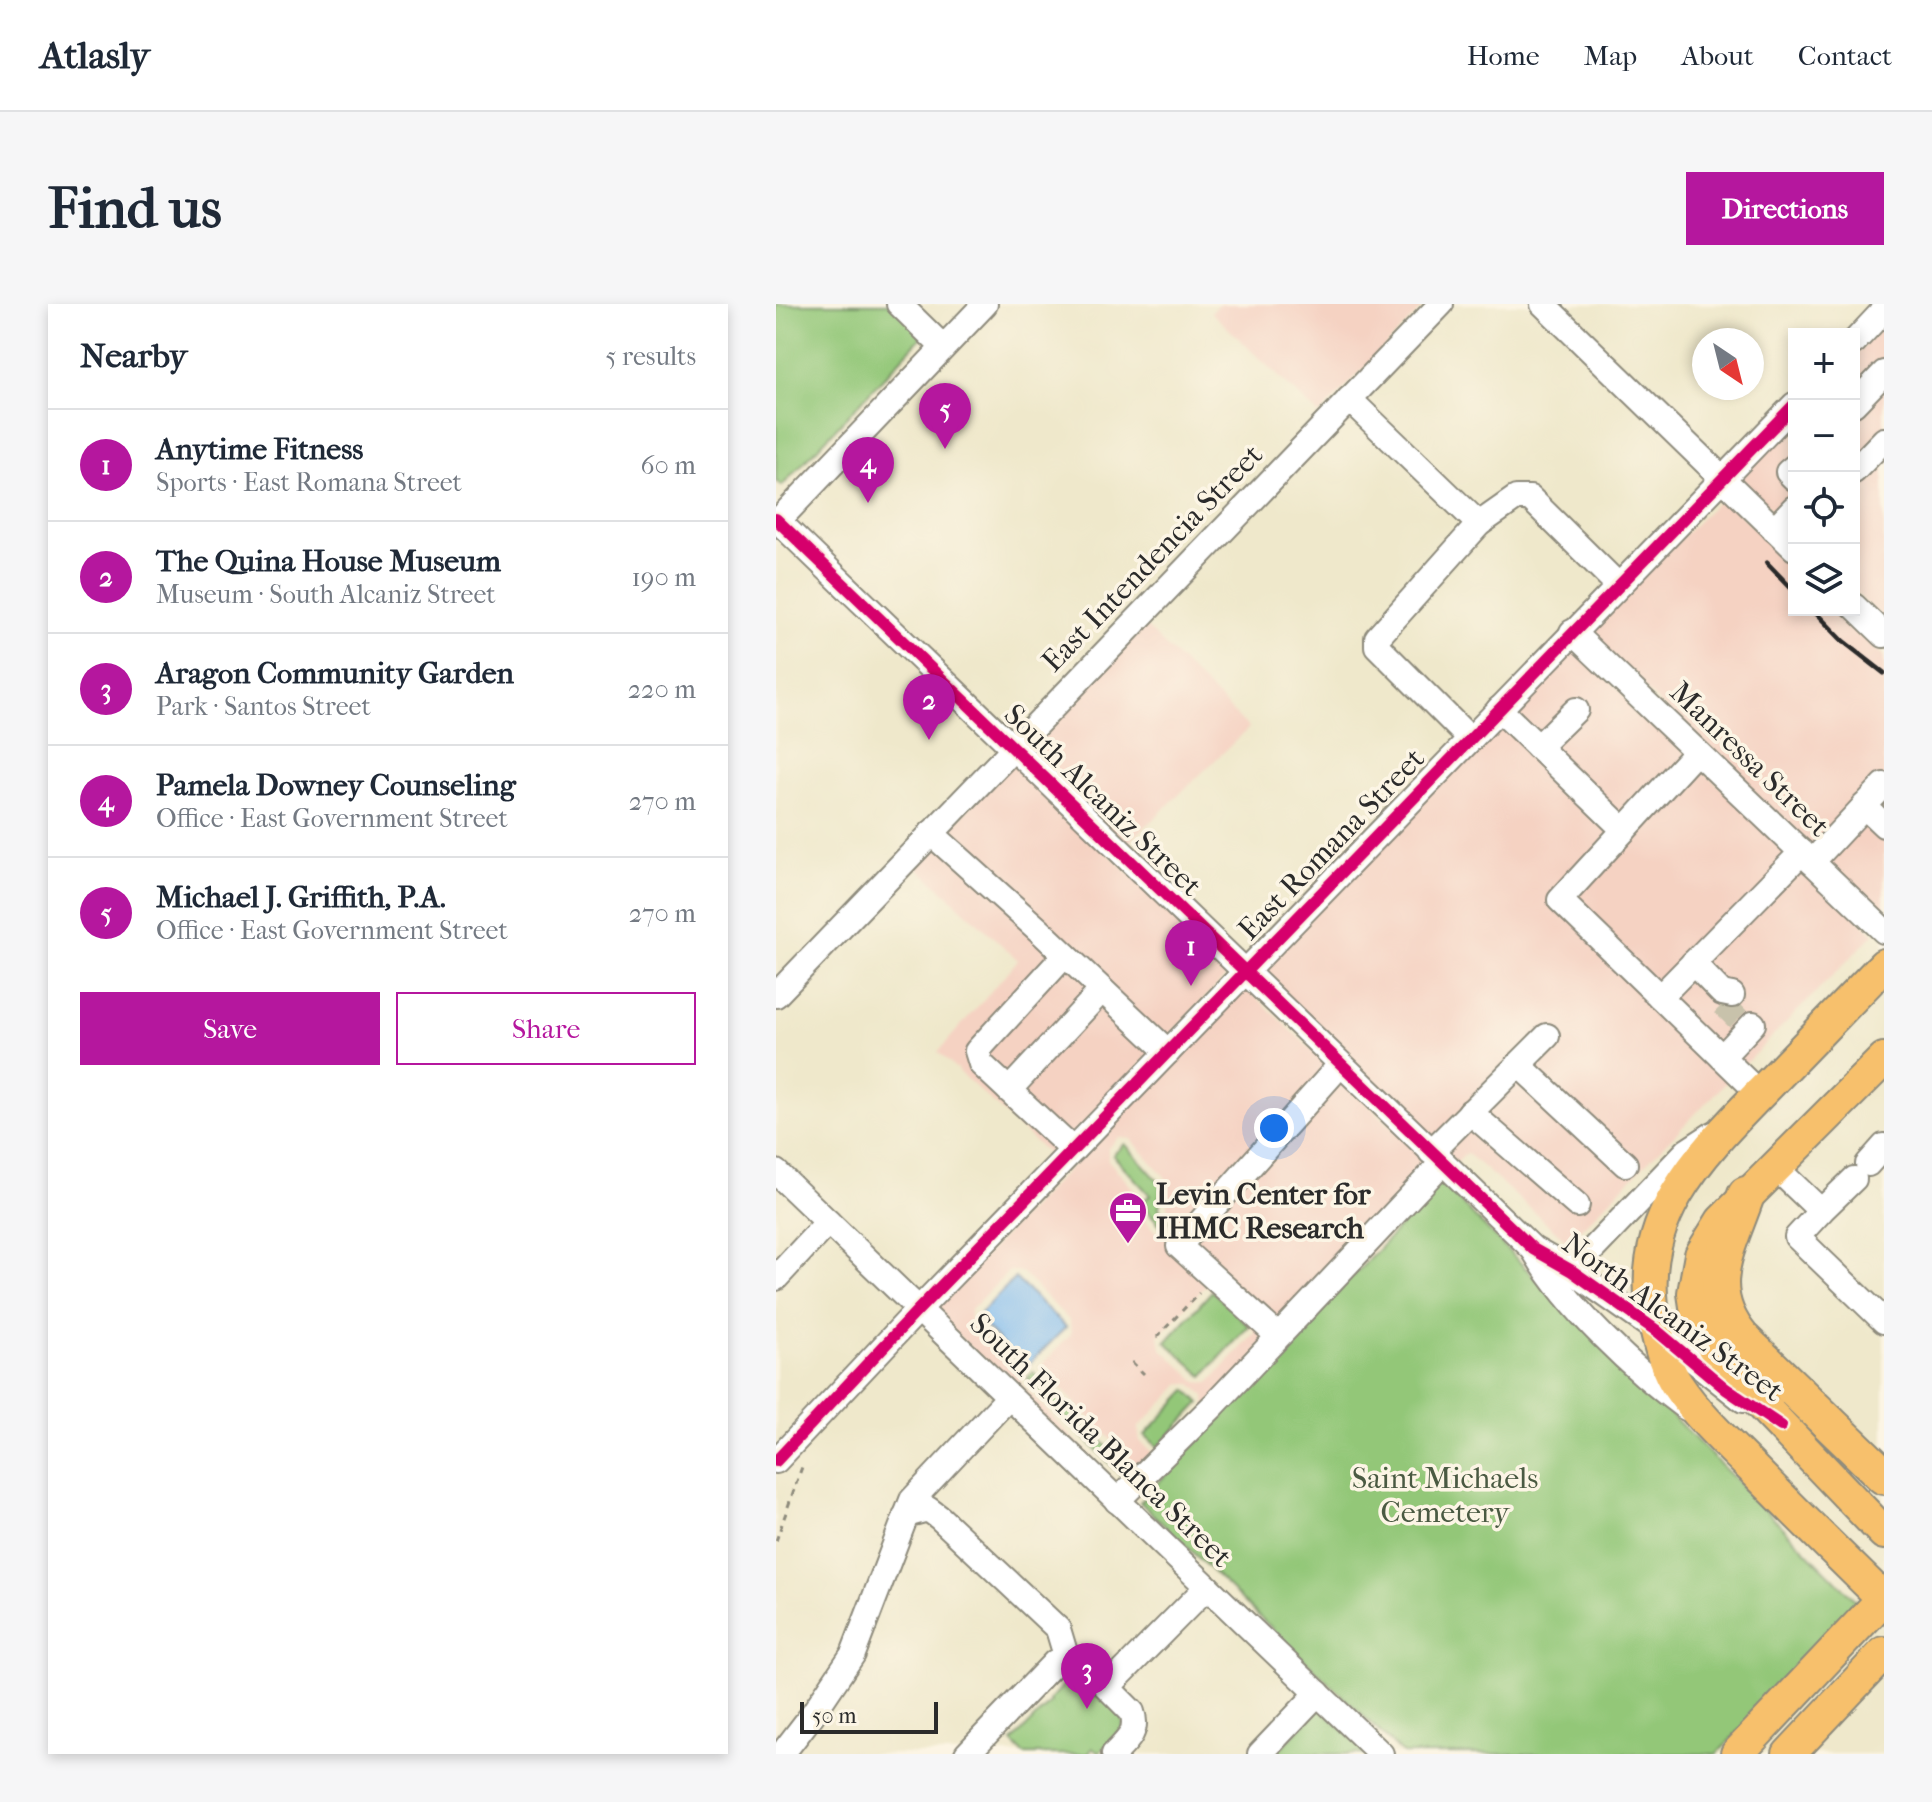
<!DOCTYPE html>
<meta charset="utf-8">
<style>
body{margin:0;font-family:"IM FELL French Canon",serif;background:#f6f6f7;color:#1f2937}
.controls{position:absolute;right:24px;top:24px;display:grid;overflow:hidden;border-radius:0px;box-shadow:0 4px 12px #0003}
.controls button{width:72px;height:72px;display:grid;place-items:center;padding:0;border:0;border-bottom:2px solid #e0e1e3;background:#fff;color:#1f2937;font:40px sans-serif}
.compass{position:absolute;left:916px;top:24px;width:72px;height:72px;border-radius:50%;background:#fff;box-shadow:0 4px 12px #0003;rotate:145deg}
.scale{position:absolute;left:24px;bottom:20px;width:138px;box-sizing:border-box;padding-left:8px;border:4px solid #2b2b2b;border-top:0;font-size:22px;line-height:28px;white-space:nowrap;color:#2b2b2b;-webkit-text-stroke:6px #fcf5e5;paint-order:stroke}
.you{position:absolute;left:498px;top:824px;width:28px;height:28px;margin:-20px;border:6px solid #fff;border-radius:50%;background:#1a73e8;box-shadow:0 0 0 12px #1a73e833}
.badge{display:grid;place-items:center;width:52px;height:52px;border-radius:50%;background:#b5179e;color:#fff;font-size:26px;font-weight:700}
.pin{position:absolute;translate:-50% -66px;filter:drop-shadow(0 2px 4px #0008)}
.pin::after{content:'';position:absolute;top:42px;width:28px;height:24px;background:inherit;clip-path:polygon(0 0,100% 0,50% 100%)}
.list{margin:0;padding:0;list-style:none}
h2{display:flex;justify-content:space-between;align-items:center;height:104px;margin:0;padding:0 32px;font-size:34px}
h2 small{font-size:26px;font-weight:400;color:#747a83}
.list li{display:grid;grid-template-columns:52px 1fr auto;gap:24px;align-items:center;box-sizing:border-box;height:112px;padding:0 32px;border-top:2px solid #e0e1e3}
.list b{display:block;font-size:30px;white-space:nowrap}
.list p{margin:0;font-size:26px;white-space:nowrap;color:#747a83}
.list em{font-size:26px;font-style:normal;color:#747a83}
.actions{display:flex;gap:16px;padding:24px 32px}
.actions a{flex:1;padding:18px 0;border:2px solid #b5179e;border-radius:0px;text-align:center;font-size:28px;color:#b5179e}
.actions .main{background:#b5179e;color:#fff}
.icon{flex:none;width:44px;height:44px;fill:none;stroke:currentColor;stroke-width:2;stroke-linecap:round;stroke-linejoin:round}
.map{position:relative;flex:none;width:1108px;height:1450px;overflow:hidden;border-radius:0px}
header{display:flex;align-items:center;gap:48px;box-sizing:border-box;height:112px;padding:0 40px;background:#fff;border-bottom:2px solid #e0e1e3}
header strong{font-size:38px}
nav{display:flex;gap:44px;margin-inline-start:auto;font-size:28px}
.intro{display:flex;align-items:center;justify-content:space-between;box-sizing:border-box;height:192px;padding:0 48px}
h1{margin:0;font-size:56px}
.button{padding:20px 36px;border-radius:0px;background:#b5179e;color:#fff;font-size:28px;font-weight:700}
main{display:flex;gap:48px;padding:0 48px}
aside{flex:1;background:#fff;border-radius:0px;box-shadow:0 4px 12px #0003}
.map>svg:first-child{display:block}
</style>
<header>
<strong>Atlasly</strong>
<nav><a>Home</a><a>Map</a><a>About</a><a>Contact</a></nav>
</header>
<div class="intro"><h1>Find us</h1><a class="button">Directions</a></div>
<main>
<aside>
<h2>Nearby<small>5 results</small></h2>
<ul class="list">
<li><span class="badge">1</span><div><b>Anytime Fitness</b><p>Sports · East Romana Street</p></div><em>60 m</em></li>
<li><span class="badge">2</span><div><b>The Quina House Museum</b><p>Museum · South Alcaniz Street</p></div><em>190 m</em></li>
<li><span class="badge">3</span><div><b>Aragon Community Garden</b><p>Park · Santos Street</p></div><em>220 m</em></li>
<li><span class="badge">4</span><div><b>Pamela Downey Counseling</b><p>Office · East Government Street</p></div><em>270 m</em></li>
<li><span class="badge">5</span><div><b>Michael J. Griffith, P.A.</b><p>Office · East Government Street</p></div><em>270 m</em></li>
</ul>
<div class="actions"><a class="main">Save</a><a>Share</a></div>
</aside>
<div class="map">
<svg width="1108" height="1450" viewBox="0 0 1108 1450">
<rect width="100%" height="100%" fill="#fcf5e5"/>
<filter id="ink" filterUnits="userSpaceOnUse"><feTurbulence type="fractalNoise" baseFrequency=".0125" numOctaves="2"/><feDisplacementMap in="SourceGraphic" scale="16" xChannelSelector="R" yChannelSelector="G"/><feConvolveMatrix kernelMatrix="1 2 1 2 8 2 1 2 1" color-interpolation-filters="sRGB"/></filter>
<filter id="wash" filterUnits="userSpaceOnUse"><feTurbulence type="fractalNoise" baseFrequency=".006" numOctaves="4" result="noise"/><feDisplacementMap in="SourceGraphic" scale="32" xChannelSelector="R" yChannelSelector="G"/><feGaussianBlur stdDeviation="1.8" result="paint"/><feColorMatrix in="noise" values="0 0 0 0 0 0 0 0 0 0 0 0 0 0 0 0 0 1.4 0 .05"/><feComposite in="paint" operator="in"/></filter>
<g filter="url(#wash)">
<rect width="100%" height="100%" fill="#efe8cb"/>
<g fill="#f5d2c2" fill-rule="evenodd">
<path d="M 443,0 L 650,0 L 543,111 L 435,8 Z"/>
<path d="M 1108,21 L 1108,316 L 1078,287 L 1078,53 Z"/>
<path d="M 1018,117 L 1018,228 L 964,175 Z"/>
<path d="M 946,193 L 1018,264 L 1018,306 L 1061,306 L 1108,353 L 1108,614 L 810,329 Z"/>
<path d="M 369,322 L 473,424 L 350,541 L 251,445 Z"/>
<path d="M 797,342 L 1098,630 L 792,938 L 691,849 L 680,859 L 482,669 Z"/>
<path d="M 238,458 L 454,668 L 275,853 L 162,748 L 242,656 L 139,561 Z"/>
<path d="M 469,682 L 667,873 L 355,1197 L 156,1007 ZM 343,833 L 355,835 L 390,874 L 393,882 L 391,903 L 399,911 L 399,924 L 392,930 L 380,928 L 359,905 L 359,893 L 362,890 L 332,856 L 332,844 ZM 233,967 L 245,968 L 294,1017 L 295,1030 L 264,1063 L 357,1158 L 357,1171 L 351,1178 L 339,1177 L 245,1080 L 244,1069 L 194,1020 L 194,1007 ZM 430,981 L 480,1028 L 433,1079 L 422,1078 L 385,1044 L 383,1032 ZM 405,1080 L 416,1080 L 429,1092 L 430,1105 L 377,1149 L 364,1137 L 362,1124 Z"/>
</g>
<g fill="#93c778" stroke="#5f7952" stroke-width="2">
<path d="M 0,0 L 132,0 L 155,23 L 6,182 L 0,177 Z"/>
<path d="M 349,840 L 385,880 L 383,905 L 393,917 L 386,923 L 365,899 L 374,891 L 337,851 Z"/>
<path d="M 665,879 L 1084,1301 L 941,1450 L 627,1450 L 364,1198 Z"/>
<path d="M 436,987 L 473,1022 L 427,1072 L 390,1038 Z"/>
<path d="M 257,1068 L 352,1164 L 345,1171 L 251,1074 Z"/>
<path d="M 411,1086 L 424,1099 L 382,1143 L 369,1131 Z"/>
<path d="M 304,1372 L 347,1412 L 347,1424 L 323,1449 L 316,1444 L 313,1450 L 248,1450 L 236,1438 L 275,1398 L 274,1396 L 295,1373 Z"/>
<path d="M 544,1404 L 592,1450 L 499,1450 Z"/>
</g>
<path fill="#7cb9ef" stroke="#54728d" stroke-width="2" d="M 239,974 L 290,1023 L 250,1063 L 200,1014 Z"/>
</g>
<g filter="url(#ink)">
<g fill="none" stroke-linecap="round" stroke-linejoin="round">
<path stroke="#c8c2ab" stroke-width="24" stroke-dasharray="24 12" stroke-linecap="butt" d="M 947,700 L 962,715"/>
<g stroke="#8d8a7b" stroke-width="28">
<g id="minor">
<path d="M 123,0 L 167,43"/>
<path d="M 767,0 L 1018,244"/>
<path d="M 1078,38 L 1108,6"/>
<path d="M 573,95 L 703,220"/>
<path d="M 1078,100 L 1108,69"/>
<path d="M 1018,163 L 1012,168 L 1018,174"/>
<path d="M 1078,167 L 1108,136"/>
<path d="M 0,215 L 757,945 L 796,967 L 881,1027 L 967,1096"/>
<path d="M 0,219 L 209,0"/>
<path d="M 998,225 L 1018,204"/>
<path d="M 1078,302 L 1108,331"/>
<path d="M 796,328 L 1108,627"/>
<path d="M 723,405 L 848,526"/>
<path d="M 694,435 L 601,342 L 601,334 L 703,220 L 740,194 L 754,194 L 842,281"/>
<path d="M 762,443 L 800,406"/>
<path d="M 1088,502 L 1108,521"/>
<path d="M 155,529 L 264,627 L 392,748"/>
<path d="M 1036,558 L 1108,481"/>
<path d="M 289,651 L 201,747 L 205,760 L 297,846"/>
<path d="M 917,659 L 946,689 L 956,691"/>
<path d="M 0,691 L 665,0"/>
<path d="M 884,693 L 784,596 L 920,448"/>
<path d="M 946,753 L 977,720"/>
<path d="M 743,761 L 849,860"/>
<path d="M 233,786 L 326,686"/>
<path d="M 984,790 L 884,693 L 1026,548"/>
<path d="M 694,808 L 801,901"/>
<path d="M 655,848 L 771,732"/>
<path d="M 1092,860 L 1108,842"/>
<path d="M 999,863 L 1045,907 L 1021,933 L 1108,1017"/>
<path d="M 0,868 L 605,1450"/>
<path d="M 1045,907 L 1078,875"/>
<path d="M 759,948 C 790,1002 859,1067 910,1104"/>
<path d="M 796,967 L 911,847 L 937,830"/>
<path d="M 0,974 L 52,918"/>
<path d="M 502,1032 L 403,942 L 564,761"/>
<path d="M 0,1157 L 142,1006 L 1018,101"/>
<path d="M 341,1197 L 438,1101 L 666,859"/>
<path d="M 130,1211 L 152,1205 L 164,1214 L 282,1325 L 291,1355"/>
<path d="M 332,1383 L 431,1283"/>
<path d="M 6,1450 L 36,1411 L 77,1350 L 136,1196 L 233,1093"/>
<path d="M 191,1450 L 279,1358 L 296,1354 L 306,1358 L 356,1408 C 363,1427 351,1437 338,1450"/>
<path d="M 484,1450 L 542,1389"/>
</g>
</g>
<g stroke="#8d8a7b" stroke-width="36">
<g id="major">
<path d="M 1108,661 C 1071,699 1035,737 998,775 C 931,844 855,913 879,1018 C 883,1039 889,1063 901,1081 C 921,1111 949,1137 974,1162 C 1018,1207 1063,1251 1108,1295"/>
<path d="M 1108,755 L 946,917 L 925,951 L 918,989 L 921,1009 L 928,1028 L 954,1068 L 1108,1229"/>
<path d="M 961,1450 L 1108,1294"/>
<path d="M 1013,1450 L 1108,1349"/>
</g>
</g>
<g stroke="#8d8a7b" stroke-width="40">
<path id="highway" d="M 970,891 C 952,944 924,985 966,1035 L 1108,1172"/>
</g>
<g stroke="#8d8a7b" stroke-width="3" stroke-dasharray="6 6" stroke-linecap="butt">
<path d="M 381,1033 L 423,989"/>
<path d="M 356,1058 L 368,1070"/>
<path d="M 0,1237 L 27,1160"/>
</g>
<use href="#minor" stroke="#fff" stroke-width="24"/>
<use href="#major" stroke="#f7c06c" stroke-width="32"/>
<use href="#highway" stroke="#f7c06c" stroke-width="36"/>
<g stroke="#2b2b2b" stroke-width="5">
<path d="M 991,259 L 1018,287"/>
<path d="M 1037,306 L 1067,337 L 1108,369"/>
</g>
<g stroke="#fcf5e5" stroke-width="17">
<g id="cycleway">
<path d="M 0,215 L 757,945 L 796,967 L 881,1027 L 950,1085 L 1005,1122"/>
<path d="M 0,1157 L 142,1006 L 1018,101"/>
</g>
</g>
<use href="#cycleway" stroke="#d6006c" stroke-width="12"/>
</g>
</g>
<defs>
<g id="office-pin" transform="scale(2)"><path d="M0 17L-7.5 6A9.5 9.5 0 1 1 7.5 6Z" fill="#b5179e" stroke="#fcf5e5"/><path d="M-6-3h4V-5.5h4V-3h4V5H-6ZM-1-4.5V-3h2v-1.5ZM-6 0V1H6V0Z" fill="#fff"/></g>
</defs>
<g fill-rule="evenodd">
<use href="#office-pin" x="352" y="907"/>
</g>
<g text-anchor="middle" stroke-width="7" stroke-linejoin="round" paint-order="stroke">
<g font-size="30" fill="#2b2b2b" stroke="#fcf5e5">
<text transform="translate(376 254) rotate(-46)" y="10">East Intendencia Street</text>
<text transform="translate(974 455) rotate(44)" y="10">Manressa Street</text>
<text transform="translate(327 496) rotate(44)" y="10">South Alcaniz Street</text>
<text transform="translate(555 540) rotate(-46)" y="10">East Romana Street</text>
<text transform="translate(897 1013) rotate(36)" y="10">North Alcaniz Street</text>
<text transform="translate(325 1136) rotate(44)" y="10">South Florida Blanca Street</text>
</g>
<g font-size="30" font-weight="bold" fill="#2b2b2b" stroke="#fcf5e5" text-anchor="start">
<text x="380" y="900">Levin Center for<tspan x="380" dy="34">IHMC Research</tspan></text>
</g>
<g font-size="30" fill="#4a5a42" stroke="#fcf5e5">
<text x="669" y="1184">Saint Michaels<tspan x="669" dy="34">Cemetery</tspan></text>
</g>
</g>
</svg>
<div class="controls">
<button>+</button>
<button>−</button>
<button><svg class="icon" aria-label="locate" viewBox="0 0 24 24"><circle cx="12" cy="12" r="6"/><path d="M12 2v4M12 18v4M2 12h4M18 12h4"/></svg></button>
<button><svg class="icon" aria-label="layers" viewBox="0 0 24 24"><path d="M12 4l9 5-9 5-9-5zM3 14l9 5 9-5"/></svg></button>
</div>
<svg class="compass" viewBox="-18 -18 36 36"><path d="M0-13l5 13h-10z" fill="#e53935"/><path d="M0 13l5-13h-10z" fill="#747a83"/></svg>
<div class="scale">50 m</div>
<div class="you"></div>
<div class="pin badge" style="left:415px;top:682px">1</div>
<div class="pin badge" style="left:153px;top:436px">2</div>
<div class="pin badge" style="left:311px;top:1405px">3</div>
<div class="pin badge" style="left:92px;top:199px">4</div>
<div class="pin badge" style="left:169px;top:145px">5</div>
</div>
</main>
